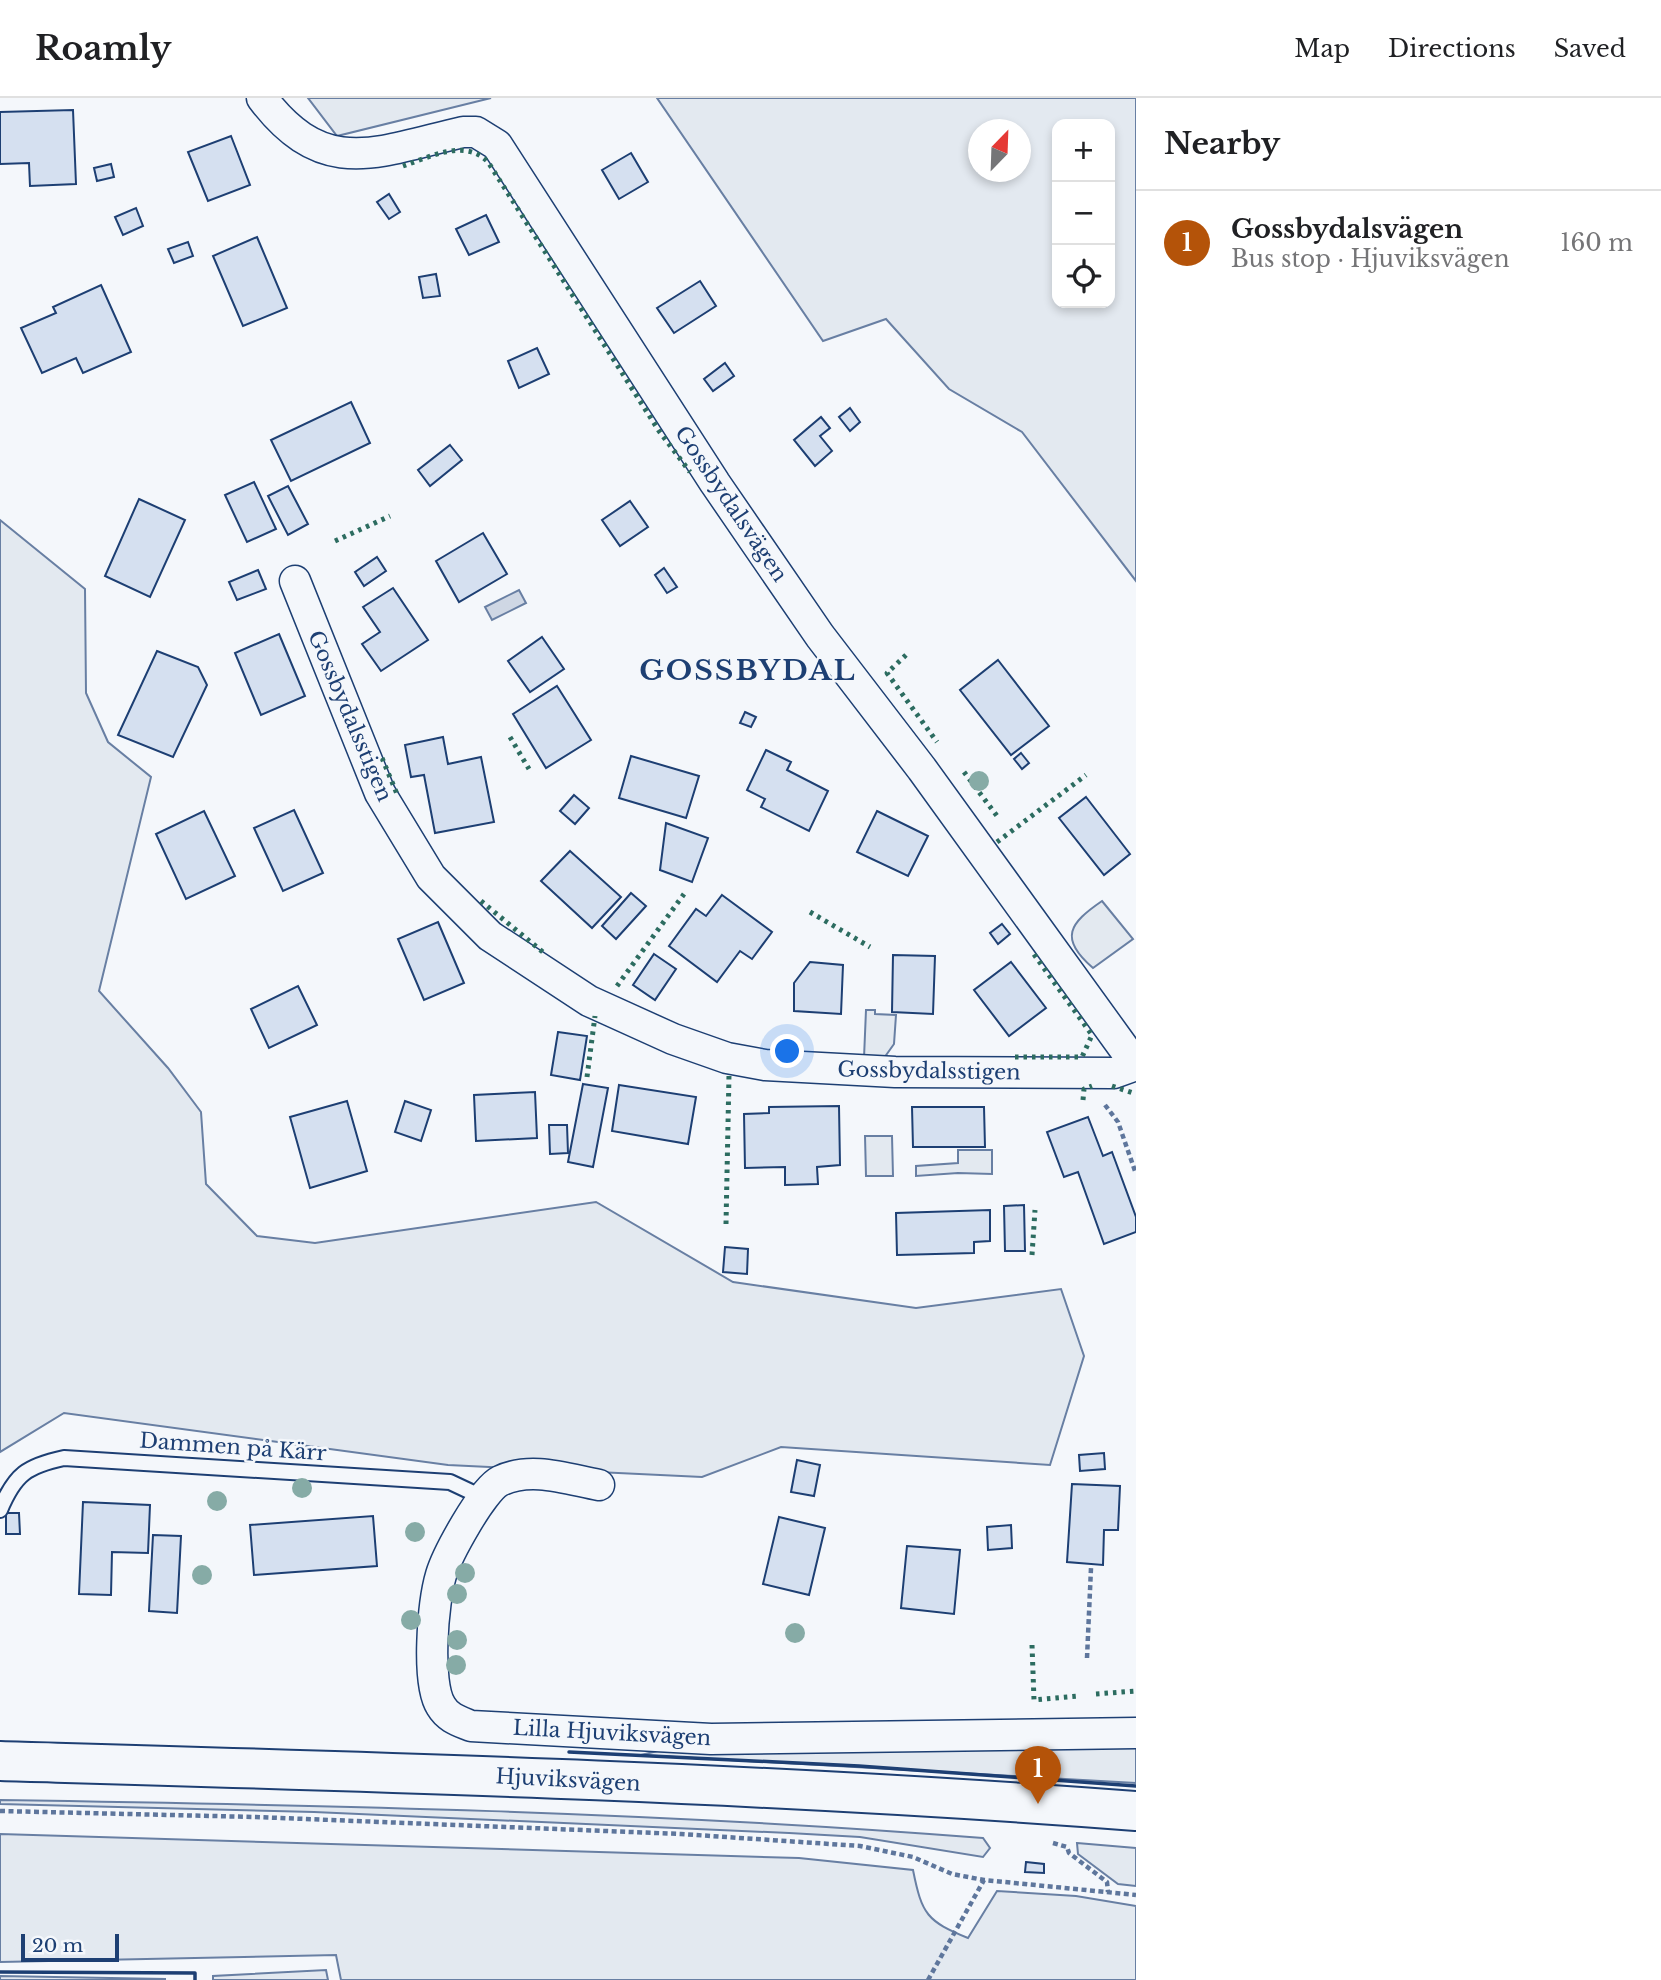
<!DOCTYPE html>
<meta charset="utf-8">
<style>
body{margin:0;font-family:"Libre Baskerville",serif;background:#f2f2f2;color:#202124}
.controls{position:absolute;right:21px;top:21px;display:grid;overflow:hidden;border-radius:14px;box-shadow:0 4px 10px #0003}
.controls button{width:63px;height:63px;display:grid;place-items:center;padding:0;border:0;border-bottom:2px solid #e0e0e0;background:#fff;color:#202124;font:35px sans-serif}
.compass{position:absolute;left:968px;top:21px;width:63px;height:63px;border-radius:50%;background:#fff;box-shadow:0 4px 10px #0003;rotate:23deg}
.scale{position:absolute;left:21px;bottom:18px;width:98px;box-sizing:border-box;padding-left:7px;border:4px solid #1d3f73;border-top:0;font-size:19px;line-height:24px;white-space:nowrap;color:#1d3f73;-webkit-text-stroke:5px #f4f7fb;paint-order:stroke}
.you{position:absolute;left:788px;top:954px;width:24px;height:24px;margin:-18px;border:5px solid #fff;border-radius:50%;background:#1a73e8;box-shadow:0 0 0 10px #1a73e833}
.badge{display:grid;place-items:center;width:46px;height:46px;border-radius:50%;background:#b45309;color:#fff;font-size:23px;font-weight:700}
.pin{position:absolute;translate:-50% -58px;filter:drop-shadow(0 2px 4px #0008)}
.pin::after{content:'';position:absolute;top:37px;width:24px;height:21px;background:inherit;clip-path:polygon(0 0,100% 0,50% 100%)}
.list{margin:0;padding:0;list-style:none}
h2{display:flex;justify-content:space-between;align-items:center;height:91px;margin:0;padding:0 28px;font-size:30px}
h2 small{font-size:23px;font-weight:400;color:#757577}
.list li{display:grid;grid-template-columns:46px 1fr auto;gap:21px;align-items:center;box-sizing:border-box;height:105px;padding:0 28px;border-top:2px solid #e0e0e0}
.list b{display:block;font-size:26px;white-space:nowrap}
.list p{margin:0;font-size:23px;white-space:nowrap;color:#757577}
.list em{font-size:23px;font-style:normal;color:#757577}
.icon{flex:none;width:38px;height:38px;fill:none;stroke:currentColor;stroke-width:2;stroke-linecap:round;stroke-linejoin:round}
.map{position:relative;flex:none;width:1136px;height:1882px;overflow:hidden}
header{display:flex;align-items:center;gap:42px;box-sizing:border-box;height:98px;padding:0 35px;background:#fff;border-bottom:2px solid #e0e0e0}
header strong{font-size:33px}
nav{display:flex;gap:38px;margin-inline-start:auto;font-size:24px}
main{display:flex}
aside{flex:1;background:#fff}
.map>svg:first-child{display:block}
</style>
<header>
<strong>Roamly</strong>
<nav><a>Map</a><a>Directions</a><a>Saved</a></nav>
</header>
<main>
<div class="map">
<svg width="1136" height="1882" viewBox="0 0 1136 1882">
<rect width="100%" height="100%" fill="#f4f7fb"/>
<g fill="#e3e9f0" stroke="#687fa3" stroke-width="2" fill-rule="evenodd">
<path d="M 308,0 L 491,0 L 337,38 Z"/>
<path d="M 657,0 L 1136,0 L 1136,483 L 1022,334 L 949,291 L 886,221 L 823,243 ZM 1057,26 L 1110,26 L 1110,205 L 1057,205 ZM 978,32 L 1020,32 L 1020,74 L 978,74 Z"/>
<path d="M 0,422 L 85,491 L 86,595 L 108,644 L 151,679 L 99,893 L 168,970 L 201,1014 L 206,1086 L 257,1138 L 315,1145 L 596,1104 L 733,1184 L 916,1210 L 1061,1191 L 1084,1258 L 1050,1367 L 781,1349 L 702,1379 L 448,1367 L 64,1315 L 0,1354 Z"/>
<path d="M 1102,803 L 1133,841 L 1093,870 C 1058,840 1070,825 1102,803 Z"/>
<path d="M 866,912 L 875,912 L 875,916 L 896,917 L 894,946 L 884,960 L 864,960 Z"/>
<path d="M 865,1038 L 892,1038 L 893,1078 L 866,1078 Z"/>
<path d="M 958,1052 L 992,1052 L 992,1076 L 958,1075 L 916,1078 L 916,1068 L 958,1065 Z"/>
<path d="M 1136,1648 L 1136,1685 L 641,1657 L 670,1650 Z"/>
<path d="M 0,1702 C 327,1707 657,1714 983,1740 L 990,1750 L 983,1759 L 860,1739 L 789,1735 L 314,1714 L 0,1706 Z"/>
<path d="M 0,1736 L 799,1760 L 913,1772 C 922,1817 927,1823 968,1840 L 997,1793 L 1076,1798 L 1136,1808 L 1136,1882 L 341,1882 L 336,1857 L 0,1864 Z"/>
<path d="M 1077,1745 L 1136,1750 L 1136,1788 L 1118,1786 L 1078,1756 Z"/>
<path d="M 326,1872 L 328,1882 L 213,1882 L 213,1878 Z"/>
<path d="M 0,1878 L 165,1881 L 165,1882 L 0,1882 Z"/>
</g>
<path fill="#cfd7e4" stroke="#687fa3" stroke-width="2" d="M 519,492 L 526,505 L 492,522 L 485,509 Z"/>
<g fill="#d5e0f0" stroke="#1d3f73" stroke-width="2">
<path d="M 73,12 L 76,86 L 30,88 L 29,65 L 0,66 L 0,14 Z"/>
<path d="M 231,38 L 250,87 L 208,103 L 188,54 Z"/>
<path d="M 631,55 L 648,84 L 619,101 L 602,72 Z"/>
<path d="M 111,66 L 114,79 L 97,83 L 94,70 Z"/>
<path d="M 389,96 L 400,114 L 389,121 L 377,104 Z"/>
<path d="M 136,110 L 143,128 L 123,137 L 115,119 Z"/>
<path d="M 486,117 L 499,144 L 469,157 L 456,131 Z"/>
<path d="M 257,139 L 287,210 L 243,228 L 213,158 Z"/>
<path d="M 188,144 L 193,158 L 174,165 L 168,151 Z"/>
<path d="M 436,176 L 440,198 L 423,200 L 419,179 Z"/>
<path d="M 700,183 L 716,208 L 674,235 L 657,210 Z"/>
<path d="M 101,187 L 131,254 L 83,275 L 76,260 L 42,275 L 21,230 L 56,215 L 53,209 Z"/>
<path d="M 537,250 L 549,276 L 519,290 L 508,263 Z"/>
<path d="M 725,265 L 734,278 L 713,293 L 704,281 Z"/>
<path d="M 351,304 L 370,345 L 291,383 L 271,342 Z"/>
<path d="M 850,310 L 860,324 L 850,333 L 839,319 Z"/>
<path d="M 821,319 L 830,330 L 820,338 L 832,353 L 815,368 L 794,342 Z"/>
<path d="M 450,347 L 462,362 L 430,388 L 418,372 Z"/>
<path d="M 254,384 L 276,431 L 247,444 L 225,397 Z"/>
<path d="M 288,388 L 308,426 L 288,437 L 268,398 Z"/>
<path d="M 139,401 L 185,422 L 150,499 L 105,478 Z"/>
<path d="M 630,403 L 648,429 L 620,448 L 602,422 Z"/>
<path d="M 483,435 L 507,476 L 459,504 L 436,463 Z"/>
<path d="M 377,459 L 386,473 L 364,488 L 355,474 Z"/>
<path d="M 664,470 L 677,489 L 667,495 L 655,477 Z"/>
<path d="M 258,472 L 266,491 L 237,502 L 229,484 Z"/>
<path d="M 393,490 L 428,542 L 381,573 L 362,546 L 380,534 L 363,509 Z"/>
<path d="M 279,536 L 305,598 L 261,617 L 235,555 Z"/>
<path d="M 542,539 L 564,571 L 530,594 L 508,563 Z"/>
<path d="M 157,553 L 198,569 L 207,587 L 173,659 L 118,637 Z"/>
<path d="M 998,562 L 1049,628 L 1011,657 L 960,592 Z"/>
<path d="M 557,588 L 591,642 L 546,670 L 513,616 Z"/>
<path d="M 745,614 L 756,619 L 751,629 L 740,625 Z"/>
<path d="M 443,639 L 448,666 L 481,659 L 494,724 L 435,735 L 424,677 L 411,679 L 405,647 Z"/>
<path d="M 766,652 L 791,664 L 787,672 L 828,693 L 809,733 L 761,709 L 765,701 L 747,692 Z"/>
<path d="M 1021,655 L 1029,665 L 1022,671 L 1014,661 Z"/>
<path d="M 631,658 L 699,678 L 686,720 L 619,700 Z"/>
<path d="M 574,697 L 589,710 L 575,726 L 560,713 Z"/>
<path d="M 1086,699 L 1130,756 L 1104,777 L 1059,720 Z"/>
<path d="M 294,712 L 323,775 L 283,793 L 254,730 Z"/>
<path d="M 204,713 L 235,778 L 186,801 L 156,736 Z"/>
<path d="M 877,713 L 928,738 L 908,778 L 857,754 Z"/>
<path d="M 666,725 L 708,740 L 692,784 L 660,772 Z"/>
<path d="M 570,753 L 621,799 L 592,830 L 541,783 Z"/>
<path d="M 631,795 L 646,808 L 616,841 L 602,828 Z"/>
<path d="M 722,797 L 772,834 L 752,861 L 740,853 L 717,884 L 669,848 L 696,811 L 706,818 Z"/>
<path d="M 438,824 L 464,885 L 424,902 L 398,841 Z"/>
<path d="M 1002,826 L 1010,836 L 998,846 L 990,835 Z"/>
<path d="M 654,856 L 676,871 L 655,902 L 633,887 Z"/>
<path d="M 893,857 L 935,858 L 933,916 L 892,914 Z"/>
<path d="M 810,864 L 843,867 L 841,916 L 794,913 L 794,885 Z"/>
<path d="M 1011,864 L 1046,910 L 1009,938 L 974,892 Z"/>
<path d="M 298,888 L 317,927 L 269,950 L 251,911 Z"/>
<path d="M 558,934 L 587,938 L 580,982 L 551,977 Z"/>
<path d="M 583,986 L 608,990 L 593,1069 L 568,1064 Z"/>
<path d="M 619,987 L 696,999 L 688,1046 L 612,1033 Z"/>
<path d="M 535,994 L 537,1040 L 476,1043 L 474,997 Z"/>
<path d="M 347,1003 L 367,1073 L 310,1090 L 290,1019 Z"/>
<path d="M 405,1003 L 431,1012 L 421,1043 L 395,1034 Z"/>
<path d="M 839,1008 L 840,1067 L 817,1069 L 818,1086 L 785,1087 L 785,1069 L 745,1070 L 744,1016 L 769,1015 L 769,1009 Z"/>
<path d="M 912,1009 L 984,1009 L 985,1049 L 913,1049 Z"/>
<path d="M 1088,1019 L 1103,1058 L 1112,1054 L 1136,1119 L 1136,1134 L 1104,1146 L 1078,1074 L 1064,1079 L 1047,1034 Z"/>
<path d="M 549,1027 L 567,1027 L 568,1055 L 550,1056 Z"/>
<path d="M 1024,1107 L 1025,1153 L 1005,1153 L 1004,1108 Z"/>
<path d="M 990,1112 L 990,1143 L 974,1144 L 974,1155 L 897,1157 L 896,1115 Z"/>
<path d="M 725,1149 L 748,1151 L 747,1176 L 723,1174 Z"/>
<path d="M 1104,1355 L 1105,1371 L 1080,1373 L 1079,1357 Z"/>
<path d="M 797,1362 L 820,1367 L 814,1398 L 791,1394 Z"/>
<path d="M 1072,1386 L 1120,1388 L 1118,1432 L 1104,1432 L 1103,1467 L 1067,1464 Z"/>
<path d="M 83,1404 L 150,1407 L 148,1455 L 112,1454 L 111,1497 L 79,1496 Z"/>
<path d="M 6,1415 L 19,1415 L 20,1436 L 6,1436 Z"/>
<path d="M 373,1418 L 377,1468 L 254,1477 L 250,1427 Z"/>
<path d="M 779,1419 L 825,1430 L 809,1497 L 763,1486 Z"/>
<path d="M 1011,1427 L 1012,1450 L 988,1452 L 987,1429 Z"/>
<path d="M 153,1437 L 181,1438 L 177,1515 L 149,1513 Z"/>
<path d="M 907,1448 L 960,1452 L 954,1516 L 901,1510 Z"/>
<path d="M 1026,1764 L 1044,1766 L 1044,1775 L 1025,1774 Z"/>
</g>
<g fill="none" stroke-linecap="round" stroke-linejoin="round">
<g stroke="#1d3f73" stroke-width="18">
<path id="lane" d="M 0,1412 C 15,1376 27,1368 64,1360 L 450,1384 L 484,1400"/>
</g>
<g stroke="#1d3f73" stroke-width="33">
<g id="street">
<path d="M 262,0 C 324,82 377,54 463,34 L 476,34 L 497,47 L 715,385 L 820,538 L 922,671 L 1136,967"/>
<path d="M 295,483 L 380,695 L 431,779 L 490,838 L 589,903 L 673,941 L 727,960 L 765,967 L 895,974 L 1114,975 L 1136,967"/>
<path d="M 599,1387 C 567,1381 531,1368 500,1383 C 482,1392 447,1457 441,1477 C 433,1504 426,1585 441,1608 C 448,1620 459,1623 471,1628 L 711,1641 L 1136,1635"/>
</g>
</g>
<g stroke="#1d3f73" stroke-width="42">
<path id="primary" d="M 0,1663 C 379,1674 758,1684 1136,1713"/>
</g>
<g stroke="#5e769c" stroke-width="4.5" stroke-dasharray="5 3.5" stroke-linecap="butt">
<path d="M 1105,1007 L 1118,1024 L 1135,1073"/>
<path d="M 1087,1560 L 1091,1470"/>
<path d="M 0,1713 L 256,1719 L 681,1736 L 860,1748 L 913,1759 L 952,1776 L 984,1782 L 1136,1797"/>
<path d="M 1053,1745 L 1067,1749 L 1069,1755 L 1107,1784 L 1108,1794"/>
<path d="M 928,1882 L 984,1782"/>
</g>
<use href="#lane" stroke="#f4f7fb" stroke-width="14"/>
<use href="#street" stroke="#f4f7fb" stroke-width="30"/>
<use href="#primary" stroke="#f4f7fb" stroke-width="38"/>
<g stroke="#2c6c60" stroke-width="5" stroke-dasharray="3.5 5" stroke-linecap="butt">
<path d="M 403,68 C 430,59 465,40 488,64 L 659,333 L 690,374"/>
<path d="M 335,443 L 390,418"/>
<path d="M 906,557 L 887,575 L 937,644"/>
<path d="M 510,639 L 529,671"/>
<path d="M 382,660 L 397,696"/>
<path d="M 964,674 L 997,718"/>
<path d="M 997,744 L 1086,677"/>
<path d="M 481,803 L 544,855"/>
<path d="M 810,814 L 870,849"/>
<path d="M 617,888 L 684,796"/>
<path d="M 1015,959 L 1082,959 L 1092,937 L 1033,855"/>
<path d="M 587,979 L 595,918"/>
<path d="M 1112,988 L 1136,996"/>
<path d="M 1083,1002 L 1084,991 L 1092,988"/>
<path d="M 726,1126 L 729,977"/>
<path d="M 1032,1157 L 1035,1112"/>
<path d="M 1032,1547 L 1034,1602 L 1079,1598"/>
<path d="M 1096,1596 L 1136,1593"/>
</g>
<g stroke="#1d3f73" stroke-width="3.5">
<path d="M 569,1654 L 859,1668 L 1136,1688"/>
<path d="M 0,1874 L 195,1875 L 195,1882"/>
</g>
</g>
<g fill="#86aba6">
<circle cx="979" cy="683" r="10"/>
<circle cx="302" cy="1390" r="10"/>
<circle cx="217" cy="1403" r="10"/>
<circle cx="415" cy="1434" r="10"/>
<circle cx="465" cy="1475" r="10"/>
<circle cx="202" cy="1477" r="10"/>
<circle cx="457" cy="1496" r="10"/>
<circle cx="411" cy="1522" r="10"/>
<circle cx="795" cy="1535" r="10"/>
<circle cx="457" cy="1542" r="10"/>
<circle cx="456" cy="1567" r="10"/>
</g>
<g text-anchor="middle" stroke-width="5" stroke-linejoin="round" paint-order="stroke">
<g font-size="21" fill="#1d3f73" stroke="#f4f7fb">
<text transform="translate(731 406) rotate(56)" y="7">Gossbydalsvägen</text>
<text transform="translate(350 618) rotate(67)" y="7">Gossbydalsstigen</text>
<text transform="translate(929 973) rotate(1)" y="7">Gossbydalsstigen</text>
<text transform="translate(233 1349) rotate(4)" y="7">Dammen på Kärr</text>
<text transform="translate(612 1635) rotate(3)" y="7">Lilla Hjuviksvägen</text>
<text transform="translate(568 1682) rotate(3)" y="7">Hjuviksvägen</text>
</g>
<g font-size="28" font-weight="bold" letter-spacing="2" fill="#1d3f73" stroke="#f4f7fb">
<text x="748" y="582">GOSSBYDAL</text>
</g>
</g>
</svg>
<div class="controls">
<button>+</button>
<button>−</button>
<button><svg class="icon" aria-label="locate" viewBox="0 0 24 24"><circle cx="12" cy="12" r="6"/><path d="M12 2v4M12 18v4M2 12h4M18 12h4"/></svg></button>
</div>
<svg class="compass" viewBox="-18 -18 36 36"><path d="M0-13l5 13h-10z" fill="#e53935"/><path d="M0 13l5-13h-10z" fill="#757577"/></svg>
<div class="scale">20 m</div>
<div class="you"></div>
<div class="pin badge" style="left:1038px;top:1706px">1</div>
</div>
<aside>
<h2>Nearby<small></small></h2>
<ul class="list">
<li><span class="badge">1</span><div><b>Gossbydalsvägen</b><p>Bus stop · Hjuviksvägen</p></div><em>160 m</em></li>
</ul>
</aside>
</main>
